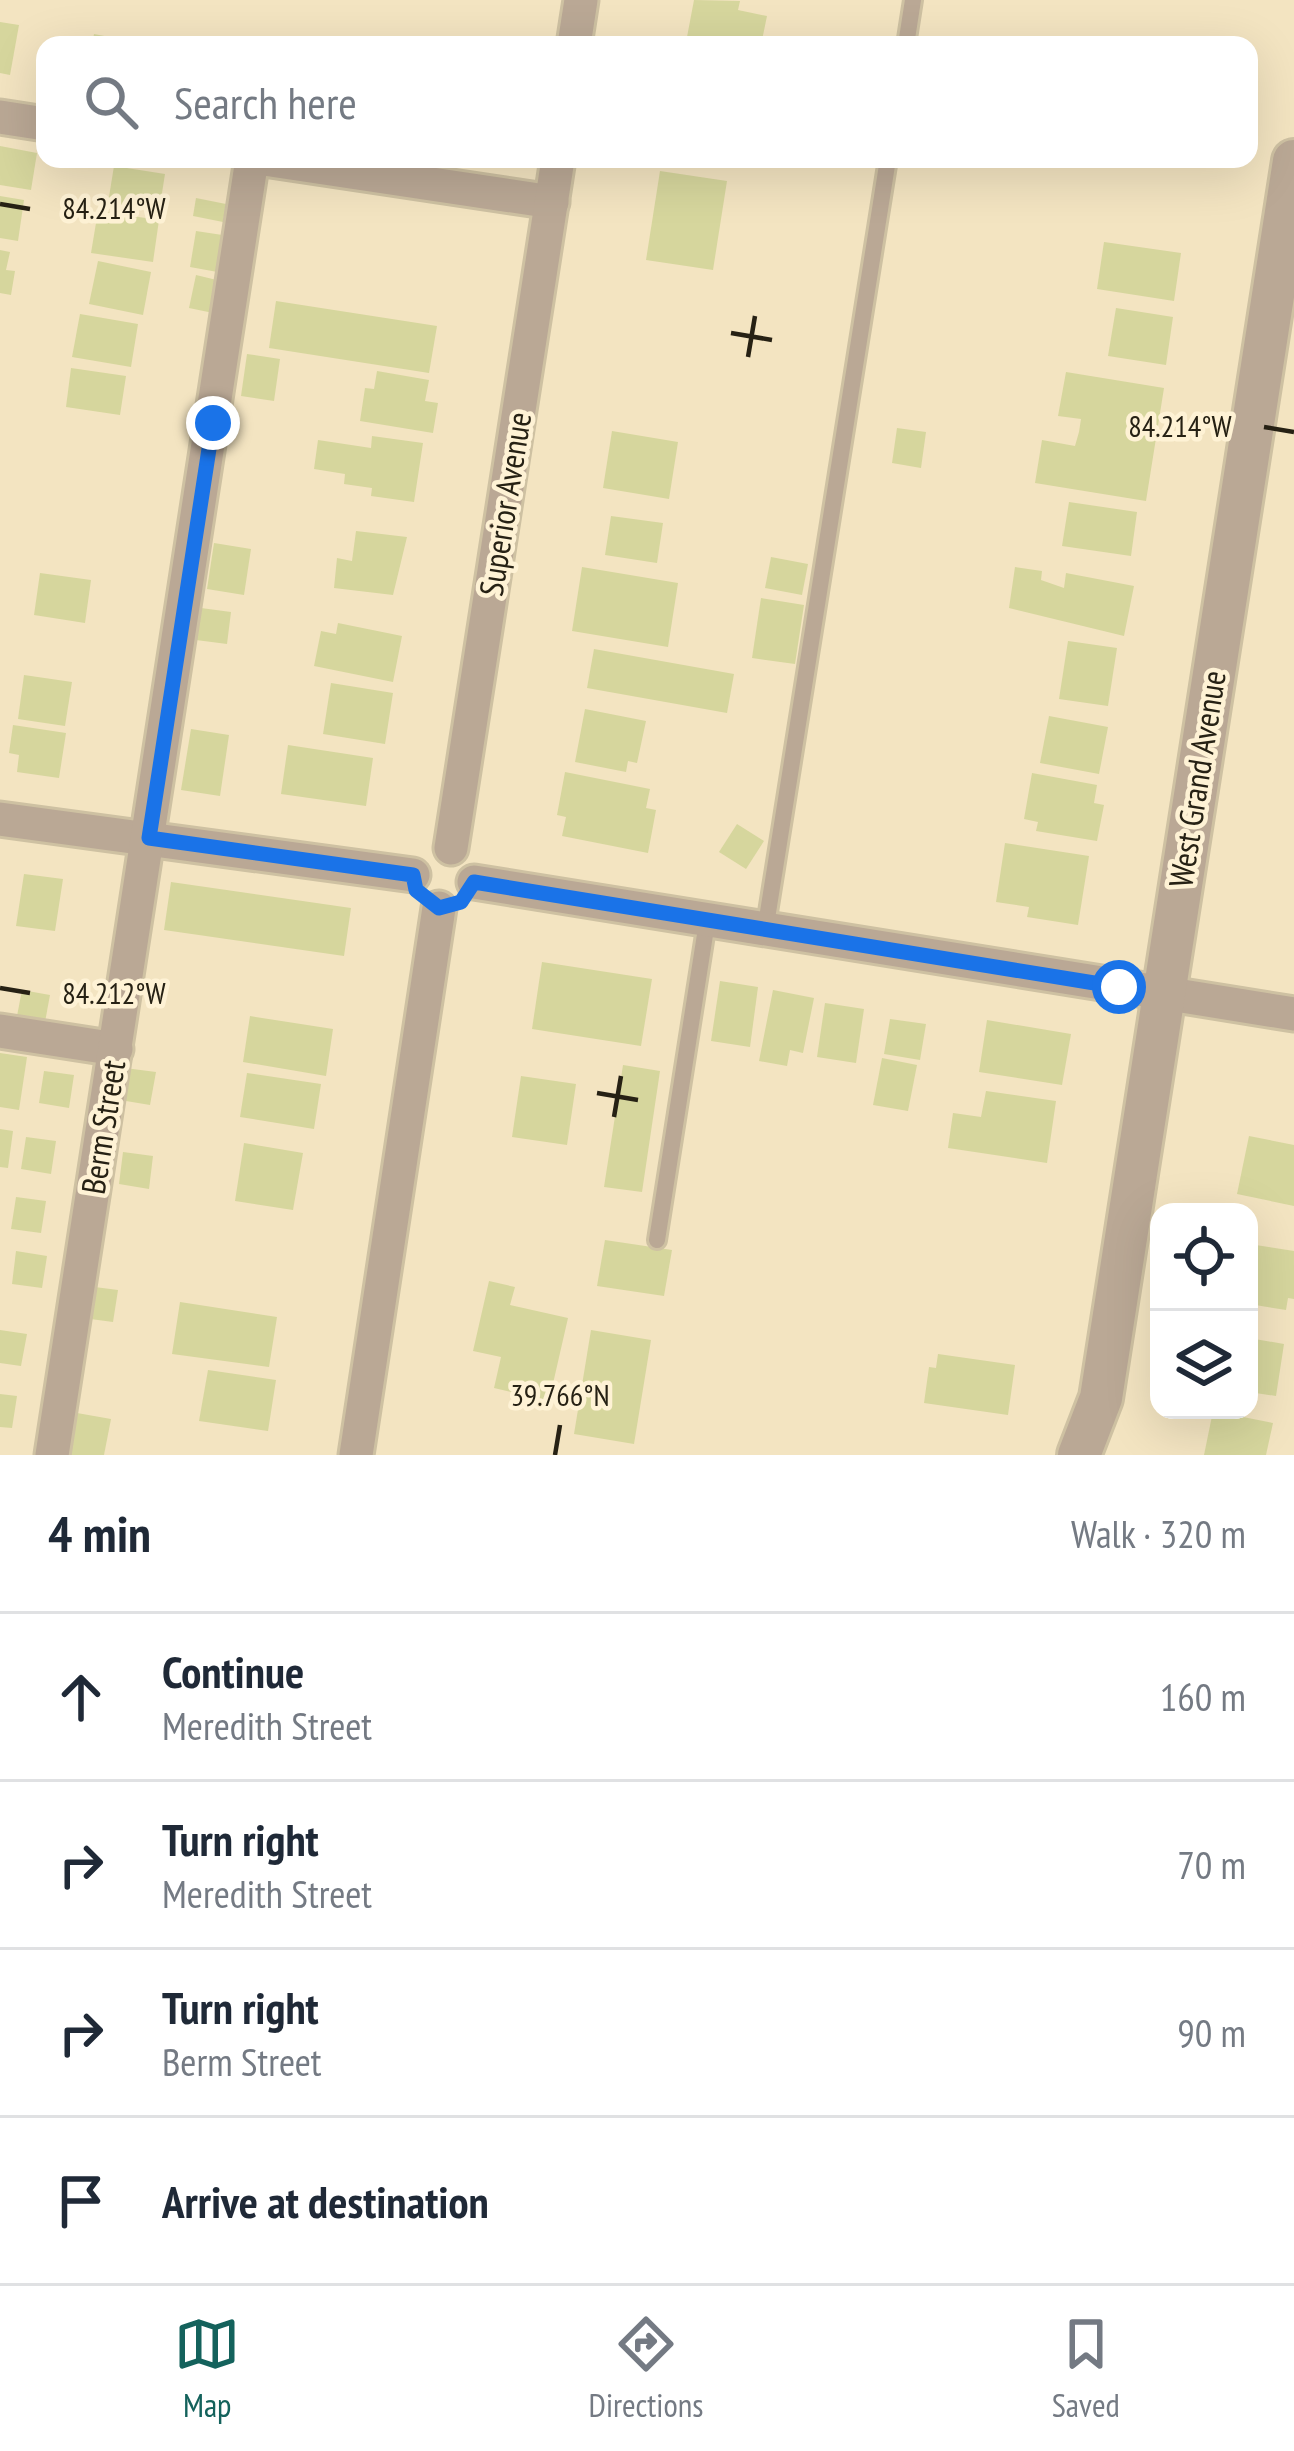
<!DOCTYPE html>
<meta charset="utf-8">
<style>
body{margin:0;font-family:"PT Sans Narrow",sans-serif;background:#f2f2f3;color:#1f2937}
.controls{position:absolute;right:36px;bottom:36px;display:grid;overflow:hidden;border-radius:24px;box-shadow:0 12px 48px #0002}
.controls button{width:108px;height:108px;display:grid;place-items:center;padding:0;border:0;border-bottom:3px solid #e0e1e3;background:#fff;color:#1f2937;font:60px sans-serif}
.stop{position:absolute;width:36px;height:36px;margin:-27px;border:9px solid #1a73e8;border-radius:50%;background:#fff}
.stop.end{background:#1a73e8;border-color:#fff;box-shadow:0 3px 12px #0008}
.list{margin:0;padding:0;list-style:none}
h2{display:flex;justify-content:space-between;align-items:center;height:156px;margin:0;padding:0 48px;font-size:51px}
h2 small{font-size:39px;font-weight:400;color:#747a83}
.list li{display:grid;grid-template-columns:78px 1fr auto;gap:36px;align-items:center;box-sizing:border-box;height:168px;padding:0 48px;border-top:3px solid #e0e1e3}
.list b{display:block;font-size:45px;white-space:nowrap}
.list p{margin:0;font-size:39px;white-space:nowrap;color:#747a83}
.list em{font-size:39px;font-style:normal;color:#747a83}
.icon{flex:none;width:66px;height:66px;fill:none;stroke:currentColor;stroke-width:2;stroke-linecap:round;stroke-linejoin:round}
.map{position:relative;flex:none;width:1294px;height:1455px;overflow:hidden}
.search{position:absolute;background:#fff;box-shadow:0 12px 48px #0002;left:36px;right:36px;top:36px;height:132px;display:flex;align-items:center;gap:30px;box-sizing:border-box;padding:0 42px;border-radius:24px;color:#747a83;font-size:45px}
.sheet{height:828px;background:#fff}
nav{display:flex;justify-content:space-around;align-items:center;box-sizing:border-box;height:168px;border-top:3px solid #e0e1e3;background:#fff;font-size:33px;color:#747a83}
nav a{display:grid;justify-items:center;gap:6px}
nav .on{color:#14625c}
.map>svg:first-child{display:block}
</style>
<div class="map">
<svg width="1294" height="1455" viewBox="0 0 1294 1455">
<rect width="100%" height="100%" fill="#f3e4c1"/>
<g fill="#d6d69d">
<path d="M 694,0 L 740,1 L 738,10 L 767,16 L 761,45 L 687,37 Z"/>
<path d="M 0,22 L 19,25 L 10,75 L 0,73 Z"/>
<path d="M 94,34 L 130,41 L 129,45 L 92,45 Z"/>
<path d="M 0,146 L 37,153 L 31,190 L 0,185 Z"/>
<path d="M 114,166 L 165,174 L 159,212 L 108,203 Z"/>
<path d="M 660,171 L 727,181 L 713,270 L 646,260 Z"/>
<path d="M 0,196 L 24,200 L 18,241 L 0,238 Z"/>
<path d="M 196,198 L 226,204 L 223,222 L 193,216 Z"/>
<path d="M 98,211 L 159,220 L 153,262 L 91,253 Z"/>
<path d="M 196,231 L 229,236 L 223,273 L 190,267 Z"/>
<path d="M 1104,242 L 1181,253 L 1174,301 L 1097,289 Z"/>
<path d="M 0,250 L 10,252 L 6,270 L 15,271 L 11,295 L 0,293 Z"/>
<path d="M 98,261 L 151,272 L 143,315 L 89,304 Z"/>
<path d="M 196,275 L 225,282 L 218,314 L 189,308 Z"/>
<path d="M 276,301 L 437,326 L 429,373 L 269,348 Z"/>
<path d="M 1116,308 L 1173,317 L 1166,365 L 1108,356 Z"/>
<path d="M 80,314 L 138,324 L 131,367 L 72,357 Z"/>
<path d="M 247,354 L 280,359 L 274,401 L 241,396 Z"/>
<path d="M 71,368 L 126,376 L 120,415 L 66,407 Z"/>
<path d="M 377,371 L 429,380 L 425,401 L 438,403 L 433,433 L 360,421 L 365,388 L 374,389 Z"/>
<path d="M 1066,372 L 1164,388 L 1146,501 L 1035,483 L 1042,440 L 1075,446 L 1079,432 L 1081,419 L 1058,416 Z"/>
<path d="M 897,428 L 926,432 L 921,468 L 892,463 Z"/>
<path d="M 612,431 L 678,442 L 669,499 L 603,488 Z"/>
<path d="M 372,436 L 423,443 L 414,502 L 371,496 L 372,488 L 344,484 L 345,474 L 314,469 L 318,440 L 371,448 Z"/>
<path d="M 1069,502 L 1137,512 L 1131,556 L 1062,546 Z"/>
<path d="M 611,516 L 663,523 L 657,563 L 605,555 Z"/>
<path d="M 356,531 L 407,537 L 393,595 L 334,588 L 337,558 L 352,561 Z"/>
<path d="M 214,543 L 251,549 L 244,595 L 207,589 Z"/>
<path d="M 771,557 L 808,564 L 802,595 L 765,588 Z"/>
<path d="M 582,567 L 678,583 L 668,647 L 572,631 Z"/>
<path d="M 1015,567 L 1042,571 L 1041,580 L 1064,588 L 1066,573 L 1134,586 L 1124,636 L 1009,608 Z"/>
<path d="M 40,573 L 91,580 L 85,623 L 34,615 Z"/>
<path d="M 761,598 L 804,605 L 795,664 L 752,658 Z"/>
<path d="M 201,608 L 231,612 L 227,644 L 196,640 Z"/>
<path d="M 338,623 L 402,636 L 393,682 L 314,666 L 321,631 L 336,634 Z"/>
<path d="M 1068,641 L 1117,648 L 1108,706 L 1059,699 Z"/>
<path d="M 594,649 L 734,674 L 727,713 L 587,688 Z"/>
<path d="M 24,675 L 72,682 L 65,726 L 18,719 Z"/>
<path d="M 331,683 L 393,693 L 385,744 L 323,734 Z"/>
<path d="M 585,709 L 646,721 L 637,763 L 628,761 L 626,772 L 575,762 Z"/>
<path d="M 1049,716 L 1108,727 L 1099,774 L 1040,763 Z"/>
<path d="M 13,725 L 66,733 L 59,778 L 17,772 L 19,755 L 9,753 Z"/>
<path d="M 191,729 L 229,735 L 220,796 L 181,790 Z"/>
<path d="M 288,745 L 373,758 L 366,806 L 281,794 Z"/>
<path d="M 565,772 L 650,789 L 646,808 L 656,810 L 648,853 L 562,836 L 566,817 L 557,815 Z"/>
<path d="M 1032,773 L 1097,785 L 1094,803 L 1104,805 L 1097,841 L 1036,831 L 1038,822 L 1024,819 Z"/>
<path d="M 737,824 L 764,841 L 746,869 L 719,852 Z"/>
<path d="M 1005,843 L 1089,856 L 1078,925 L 1027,917 L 1029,907 L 996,902 Z"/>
<path d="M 24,874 L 63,879 L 55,931 L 16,926 Z"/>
<path d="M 171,882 L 351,908 L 344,956 L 164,930 Z"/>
<path d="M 542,962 L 652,979 L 641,1046 L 532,1029 Z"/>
<path d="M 720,981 L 758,987 L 750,1047 L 711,1041 Z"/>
<path d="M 22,990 L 50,995 L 45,1022 L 17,1016 Z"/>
<path d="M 773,990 L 814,998 L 803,1053 L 790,1050 L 787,1066 L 759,1061 Z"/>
<path d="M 825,1003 L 864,1009 L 856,1063 L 817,1057 Z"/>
<path d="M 250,1016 L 333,1029 L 326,1076 L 243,1062 Z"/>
<path d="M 890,1019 L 926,1024 L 920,1060 L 884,1054 Z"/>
<path d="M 987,1020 L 1071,1034 L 1062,1085 L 979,1072 Z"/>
<path d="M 0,1053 L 27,1057 L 19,1110 L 0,1107 Z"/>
<path d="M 882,1058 L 917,1065 L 908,1111 L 873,1105 Z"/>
<path d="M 623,1065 L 660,1071 L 642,1192 L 604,1187 Z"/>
<path d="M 125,1068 L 156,1072 L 150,1105 L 120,1100 Z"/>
<path d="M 44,1071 L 74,1075 L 69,1108 L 39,1103 Z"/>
<path d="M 247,1073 L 321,1084 L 314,1129 L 240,1117 Z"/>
<path d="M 521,1076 L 576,1084 L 567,1145 L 512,1137 Z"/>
<path d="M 986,1091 L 1056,1101 L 1047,1163 L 948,1148 L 953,1113 L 981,1117 Z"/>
<path d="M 0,1129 L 13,1131 L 8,1168 L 0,1167 Z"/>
<path d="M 1249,1136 L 1294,1145 L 1294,1206 L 1237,1194 Z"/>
<path d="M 26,1137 L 56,1141 L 51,1174 L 21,1169 Z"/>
<path d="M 244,1143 L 303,1153 L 293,1210 L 235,1201 Z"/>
<path d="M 123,1152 L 153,1156 L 149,1189 L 119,1184 Z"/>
<path d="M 16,1197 L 46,1201 L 41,1233 L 11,1229 Z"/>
<path d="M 605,1240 L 672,1250 L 664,1296 L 597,1286 Z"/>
<path d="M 1249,1244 L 1294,1251 L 1294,1299 L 1288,1298 L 1286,1310 L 1249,1304 Z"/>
<path d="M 16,1251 L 47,1256 L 42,1288 L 12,1284 Z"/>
<path d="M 489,1281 L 515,1287 L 510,1305 L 568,1318 L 549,1401 L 494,1388 L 501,1357 L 473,1351 Z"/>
<path d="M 87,1286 L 118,1290 L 113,1322 L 83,1318 Z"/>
<path d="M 180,1302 L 277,1317 L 269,1367 L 172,1354 Z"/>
<path d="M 0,1330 L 27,1334 L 21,1366 L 0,1363 Z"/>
<path d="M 591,1330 L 651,1340 L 634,1444 L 574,1434 Z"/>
<path d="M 1249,1338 L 1284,1344 L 1276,1396 L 1249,1392 Z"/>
<path d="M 938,1354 L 1015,1365 L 1008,1415 L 924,1403 L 929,1367 L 936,1368 Z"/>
<path d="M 208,1370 L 276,1380 L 268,1431 L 199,1421 Z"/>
<path d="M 0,1394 L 17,1396 L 12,1428 L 0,1427 Z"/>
<path d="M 1213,1411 L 1273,1423 L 1266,1455 L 1204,1455 Z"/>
<path d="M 77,1413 L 111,1419 L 104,1455 L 69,1455 Z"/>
</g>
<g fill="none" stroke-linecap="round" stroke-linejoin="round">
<g stroke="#cec1a2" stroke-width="22">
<g id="service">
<path d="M 906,45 L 913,0"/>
<path d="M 765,931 L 888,159"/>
<path d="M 657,1240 L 707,922"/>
</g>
</g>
<g stroke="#cec1a2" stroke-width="39">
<g id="minor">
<path d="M 574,45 L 581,0"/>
<path d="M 0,117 L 45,124"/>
<path d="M 264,159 L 552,202"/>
<path d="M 0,819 L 413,875"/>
<path d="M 451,848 L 558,159"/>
<path d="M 474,882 L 1294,1014"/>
<path d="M 0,1031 L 116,1049"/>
<path d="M 52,1455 L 252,159"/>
<path d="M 356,1455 L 439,908"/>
</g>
</g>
<g stroke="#cec1a2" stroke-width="48">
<path id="tertiary" d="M 1079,1455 L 1101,1398 L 1294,161"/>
</g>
<use href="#service" stroke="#baa895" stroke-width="16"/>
<use href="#minor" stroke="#baa895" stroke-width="33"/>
<use href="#tertiary" stroke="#baa895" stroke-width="42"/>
</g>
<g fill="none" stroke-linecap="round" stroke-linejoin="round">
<path stroke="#1a73e8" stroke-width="15" d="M 213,423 L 149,838 L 413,875 L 416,890 L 439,908 L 461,902 L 474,882 L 1119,987"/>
</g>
<path fill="none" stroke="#262114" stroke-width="4.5" d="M 0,204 L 30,209M 731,333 L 772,340M 748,357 L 755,316M 1264,427 L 1294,432M 0,988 L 30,993M 597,1093 L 638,1100M 614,1117 L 621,1076M 555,1455 L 560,1425"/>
<g text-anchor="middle" stroke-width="9" stroke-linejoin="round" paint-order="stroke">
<g font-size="33" fill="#262114" stroke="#fef2d5">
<text transform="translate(505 504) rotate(-81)" y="12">Superior Avenue</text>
<text transform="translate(1197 779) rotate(-81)" y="12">West Grand Avenue</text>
<text transform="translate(103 1127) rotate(-81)" y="12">Berm Street</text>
</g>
</g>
<g font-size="30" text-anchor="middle" fill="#262114" stroke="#fef2d5" stroke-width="9" stroke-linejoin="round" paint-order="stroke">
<text x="114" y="219">84.214°W</text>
<text x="1180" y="437">84.214°W</text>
<text x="114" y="1004">84.212°W</text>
<text x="560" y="1406">39.766°N</text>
</g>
</svg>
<div class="controls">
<button><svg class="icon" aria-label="locate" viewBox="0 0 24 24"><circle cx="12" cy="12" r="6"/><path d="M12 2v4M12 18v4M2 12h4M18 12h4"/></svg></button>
<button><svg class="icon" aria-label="layers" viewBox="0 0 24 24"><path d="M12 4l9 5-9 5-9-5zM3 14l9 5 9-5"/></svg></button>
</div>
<div class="stop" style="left:1119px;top:987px"></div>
<div class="stop end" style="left:213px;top:423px"></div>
<div class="search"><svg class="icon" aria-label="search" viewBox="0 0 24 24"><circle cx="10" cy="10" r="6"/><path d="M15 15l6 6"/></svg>Search here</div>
</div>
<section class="sheet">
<h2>4 min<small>Walk · 320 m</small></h2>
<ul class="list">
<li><svg class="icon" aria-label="ahead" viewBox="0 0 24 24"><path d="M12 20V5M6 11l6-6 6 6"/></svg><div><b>Continue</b><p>Meredith Street</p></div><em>160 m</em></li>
<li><svg class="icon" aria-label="right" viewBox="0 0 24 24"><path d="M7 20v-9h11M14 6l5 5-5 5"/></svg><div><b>Turn right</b><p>Meredith Street</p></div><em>70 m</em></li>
<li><svg class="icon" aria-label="right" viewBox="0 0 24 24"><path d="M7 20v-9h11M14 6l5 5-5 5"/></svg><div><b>Turn right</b><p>Berm Street</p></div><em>90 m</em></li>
<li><svg class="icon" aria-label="arrive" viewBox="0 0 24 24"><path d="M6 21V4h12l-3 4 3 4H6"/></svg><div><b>Arrive at destination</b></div></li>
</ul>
</section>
<nav>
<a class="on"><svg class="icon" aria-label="map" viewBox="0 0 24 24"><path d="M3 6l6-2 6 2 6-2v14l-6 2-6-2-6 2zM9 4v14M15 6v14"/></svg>Map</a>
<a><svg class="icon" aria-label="directions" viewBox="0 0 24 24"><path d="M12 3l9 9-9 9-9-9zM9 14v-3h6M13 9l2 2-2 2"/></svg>Directions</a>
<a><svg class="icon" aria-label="saved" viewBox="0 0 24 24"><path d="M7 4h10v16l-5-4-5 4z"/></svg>Saved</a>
</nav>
